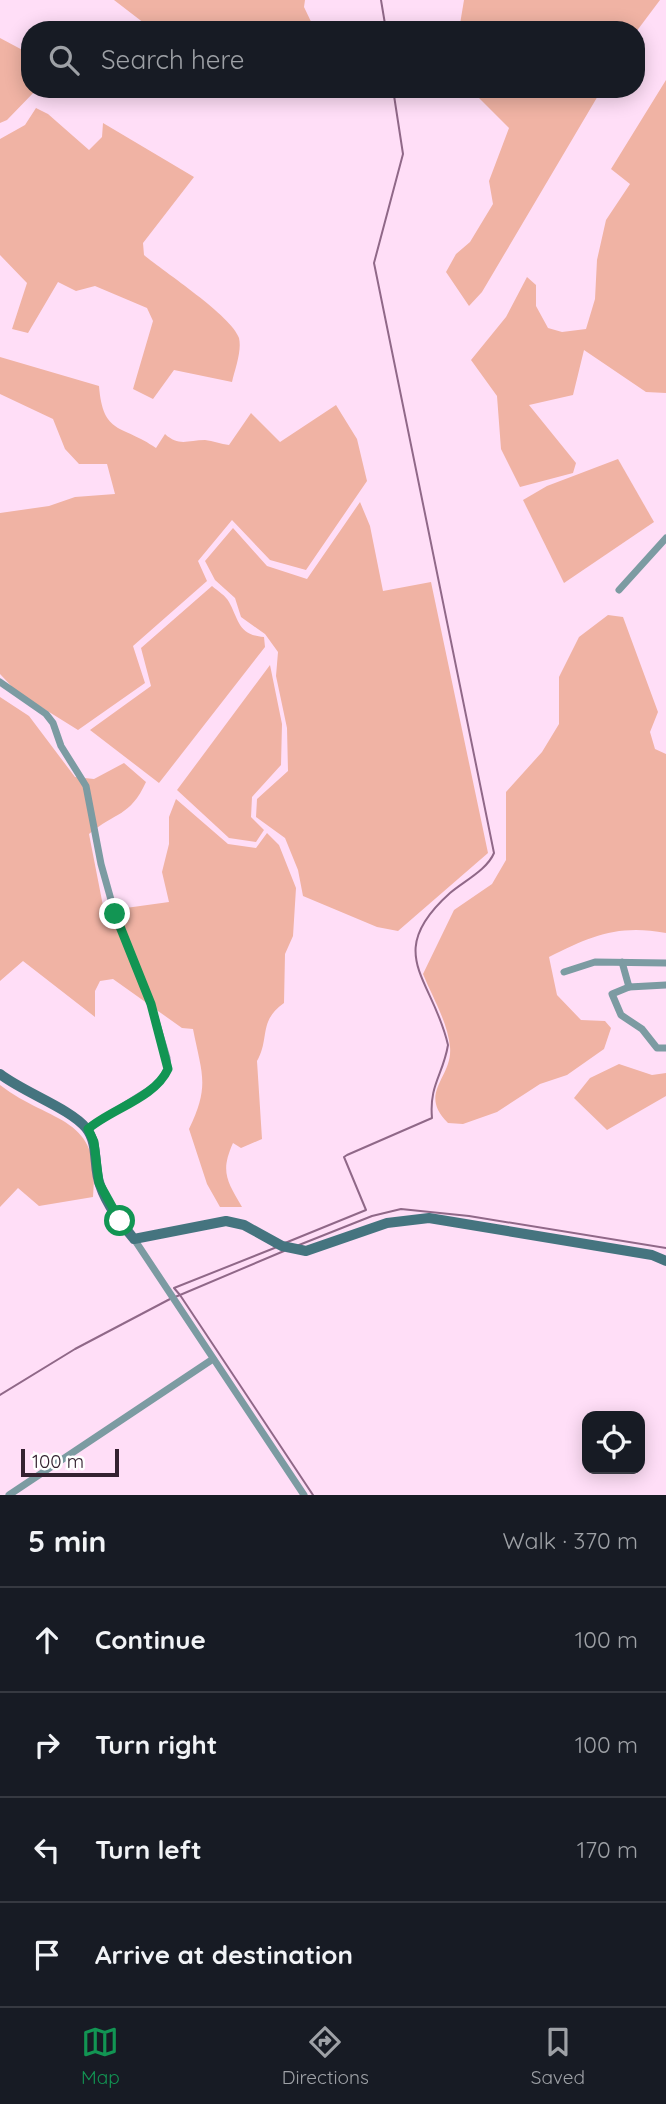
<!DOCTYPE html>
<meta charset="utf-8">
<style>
body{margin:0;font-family:Quicksand,sans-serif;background:#20242c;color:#f1f3f6}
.controls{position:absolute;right:21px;bottom:21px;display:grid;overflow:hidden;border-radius:14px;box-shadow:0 4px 18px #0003}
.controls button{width:63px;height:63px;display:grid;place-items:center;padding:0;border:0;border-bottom:2px solid #363941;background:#171b24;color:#f1f3f6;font:35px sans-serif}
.scale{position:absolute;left:21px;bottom:18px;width:98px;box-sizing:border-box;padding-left:7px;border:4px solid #342130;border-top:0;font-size:19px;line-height:24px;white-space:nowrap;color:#342130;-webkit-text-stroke:5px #fff;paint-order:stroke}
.stop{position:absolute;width:21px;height:21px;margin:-16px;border:5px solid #129553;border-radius:50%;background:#fff}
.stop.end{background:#129553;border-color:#fff;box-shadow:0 2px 7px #0008}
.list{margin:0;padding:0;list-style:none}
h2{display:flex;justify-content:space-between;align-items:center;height:91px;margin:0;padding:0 28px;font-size:30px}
h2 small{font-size:23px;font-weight:400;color:#9ea1a6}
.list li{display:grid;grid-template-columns:46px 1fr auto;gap:21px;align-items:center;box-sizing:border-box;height:105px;padding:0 28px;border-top:2px solid #363941}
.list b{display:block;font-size:26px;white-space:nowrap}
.list em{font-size:23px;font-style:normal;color:#9ea1a6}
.icon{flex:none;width:38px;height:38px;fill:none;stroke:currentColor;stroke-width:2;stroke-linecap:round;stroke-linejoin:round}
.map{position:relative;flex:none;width:666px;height:1495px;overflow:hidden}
.search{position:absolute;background:#171b24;box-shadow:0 4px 18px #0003;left:21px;right:21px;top:21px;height:77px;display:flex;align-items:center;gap:18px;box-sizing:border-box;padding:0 24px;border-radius:28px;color:#9ea1a6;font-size:26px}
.sheet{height:511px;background:#171b24}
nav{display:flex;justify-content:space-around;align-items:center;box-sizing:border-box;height:98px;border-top:2px solid #363941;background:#171b24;font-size:19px;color:#9ea1a6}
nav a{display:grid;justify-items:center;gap:4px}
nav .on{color:#129553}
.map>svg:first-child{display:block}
</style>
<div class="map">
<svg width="666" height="1495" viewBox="0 0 666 1495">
<rect width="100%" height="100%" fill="#ffdef7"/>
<g fill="#f0b3a4">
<path d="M 114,0 L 305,0 L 304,7 L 315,30 L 204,30 L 197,26 L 193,30 L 153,30 Z"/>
<path d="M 464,0 L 660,0 L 636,32 L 636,30 L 459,30 Z"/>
<path d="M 0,38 L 30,54 L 30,89 L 37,89 L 7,120 L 0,123 Z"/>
<path d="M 666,80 L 666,393 L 646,392 L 584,350 L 573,395 L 529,405 L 576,463 L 573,473 L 520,487 L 501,449 L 497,396 L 471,360 L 506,317 L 527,277 L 536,285 L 536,306 L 548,328 L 562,332 L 586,329 L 595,299 L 597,260 L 606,220 L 630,184 L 611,169 Z"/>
<path d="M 470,89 L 602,89 L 482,292 L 469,306 L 446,272 L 456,254 L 470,242 L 493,204 L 489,181 L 509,128 Z"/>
<path d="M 36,108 L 48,114 L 89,150 L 102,137 L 103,123 L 194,177 L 143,243 L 144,255 C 164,272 232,316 239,338 C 242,351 235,369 232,382 L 174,370 L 153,399 L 133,389 L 153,321 L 147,308 L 95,286 L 76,291 L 58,282 L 28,333 L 12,329 L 27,283 L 0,255 L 0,139 L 25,125 Z"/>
<path d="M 0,357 L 99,386 C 103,436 122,424 156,448 L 165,434 C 179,447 188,440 205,440 C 213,441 221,444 229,445 L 251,413 L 280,442 L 336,405 L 357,439 L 367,481 L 306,570 L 270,560 L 232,520 L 198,561 L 207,581 L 133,646 L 145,683 L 78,730 L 17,692 L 0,674 L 0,513 L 49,506 L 75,497 L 115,494 L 107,464 L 79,464 L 65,449 L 53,419 L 0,394 Z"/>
<path d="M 618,459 L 654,522 L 564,583 L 523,500 L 547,486 Z"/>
<path d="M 360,502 L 370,526 L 383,591 L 431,582 L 488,853 L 398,931 L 377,927 L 303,896 L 298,870 L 285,838 L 256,817 L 257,799 L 288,771 L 287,728 L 276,676 L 278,652 L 265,634 L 241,617 L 235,598 L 215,580 L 205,561 L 233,528 L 267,566 L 307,579 Z"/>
<path d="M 212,586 C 218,591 226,596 229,602 C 239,620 238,635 264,637 L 265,647 L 159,783 L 90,730 L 151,686 L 141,648 Z"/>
<path d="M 608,615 L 623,617 L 658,712 L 650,732 L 655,749 L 666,754 L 666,933 C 618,924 591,936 549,957 L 557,995 L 581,1020 L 605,1021 L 611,1028 L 604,1049 L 567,1075 L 540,1084 L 497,1112 L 463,1124 L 448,1123 C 417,1092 453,1078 450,1047 C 448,1023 432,996 423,974 L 454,910 L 492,884 L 506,860 L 506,792 L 542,752 L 559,724 L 559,677 L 579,637 Z"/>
<path d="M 270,665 L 282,724 L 281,765 L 252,797 L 251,817 L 264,830 L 256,842 L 229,838 L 177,790 Z"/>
<path d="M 0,697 L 29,716 L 75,777 L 94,779 L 124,763 L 146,782 C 130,817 115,812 89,834 L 104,911 L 169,902 L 162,872 L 169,844 L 169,817 L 176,799 L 228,844 L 256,848 L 267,833 L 279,845 L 296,888 L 293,936 L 285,954 L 284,1003 C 258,1021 270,1039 257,1061 L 262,1139 L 241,1148 L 233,1143 C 220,1172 227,1181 242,1207 L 220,1207 L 207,1184 L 189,1129 C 210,1085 202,1075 193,1029 L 182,1028 L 113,979 L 100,981 L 95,991 L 95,1017 L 23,961 L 0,981 Z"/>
<path d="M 619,1064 L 652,1075 L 666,1073 L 666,1096 L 607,1130 L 574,1098 L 590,1078 Z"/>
<path d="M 0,1085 C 52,1125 102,1114 93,1197 L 39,1206 L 18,1188 L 0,1207 Z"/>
</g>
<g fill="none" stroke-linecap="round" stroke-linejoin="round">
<g stroke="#906888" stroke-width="2">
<path d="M 381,0 L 386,30"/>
<path d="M 285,1243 L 366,1210 L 344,1157 L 347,1155 L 432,1118 C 429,1085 443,1075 448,1045 C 433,978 382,954 450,893 C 464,881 487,870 494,853 L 374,263 L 403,154 L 393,89"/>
<path d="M 299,1245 L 372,1216 L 401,1209 L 469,1216 L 666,1248"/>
<path d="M 284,1251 L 180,1295 L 313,1495"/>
<path d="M 175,1297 L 180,1295 L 174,1288 L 277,1247"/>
<path d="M 0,1395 L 75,1349 L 170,1299"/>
</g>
<g stroke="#7c9ba2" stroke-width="7">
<path d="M 619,590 L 666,538"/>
<path d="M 0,682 L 46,714 L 53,723 L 61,746 L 86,786 L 101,864 L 115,914 L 151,1004 L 167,1058 L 168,1069 L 157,1085 L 87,1129"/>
<path d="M 622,962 L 629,987 L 666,985"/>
<path d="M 564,972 L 595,962 L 666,963"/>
<path d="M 629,987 L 612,994 L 621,1015 L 642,1029 L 657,1048 L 666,1048"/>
<path d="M 134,1239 L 304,1495"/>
<path d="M 9,1495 L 213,1359"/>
</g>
<path stroke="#45747f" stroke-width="10" d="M 0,1074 C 23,1092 71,1109 86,1128 C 99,1144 93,1167 100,1185 C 107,1206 121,1223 134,1239 L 226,1221 L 244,1225 L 282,1246 L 306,1251 L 387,1223 L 429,1218 L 652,1255 L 666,1261"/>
</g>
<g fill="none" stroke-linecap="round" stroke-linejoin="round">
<path stroke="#129553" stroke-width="9" d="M 115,914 L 151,1004 L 168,1069 C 155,1098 111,1109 88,1129 L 94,1142 L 99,1183 L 120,1221"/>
</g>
</svg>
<div class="controls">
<button><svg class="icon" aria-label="locate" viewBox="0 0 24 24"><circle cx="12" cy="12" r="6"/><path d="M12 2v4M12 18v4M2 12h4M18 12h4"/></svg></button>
</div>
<div class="scale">100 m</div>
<div class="stop" style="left:120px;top:1221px"></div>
<div class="stop end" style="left:115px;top:914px"></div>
<div class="search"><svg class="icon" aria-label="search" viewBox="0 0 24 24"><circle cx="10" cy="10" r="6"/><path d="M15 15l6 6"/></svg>Search here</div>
</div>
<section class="sheet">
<h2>5 min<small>Walk · 370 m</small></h2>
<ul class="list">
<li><svg class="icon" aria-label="ahead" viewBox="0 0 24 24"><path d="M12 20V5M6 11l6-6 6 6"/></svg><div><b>Continue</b></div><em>100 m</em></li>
<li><svg class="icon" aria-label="right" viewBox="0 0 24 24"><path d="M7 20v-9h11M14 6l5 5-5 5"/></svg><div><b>Turn right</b></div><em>100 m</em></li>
<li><svg class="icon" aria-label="left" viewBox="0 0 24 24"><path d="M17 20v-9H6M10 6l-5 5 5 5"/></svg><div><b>Turn left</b></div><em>170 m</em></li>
<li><svg class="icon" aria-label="arrive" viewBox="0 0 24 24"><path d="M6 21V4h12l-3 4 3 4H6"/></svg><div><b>Arrive at destination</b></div></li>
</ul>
</section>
<nav>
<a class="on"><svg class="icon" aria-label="map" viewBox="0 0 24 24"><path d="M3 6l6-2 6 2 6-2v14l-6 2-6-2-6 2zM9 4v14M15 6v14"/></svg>Map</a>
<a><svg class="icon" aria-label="directions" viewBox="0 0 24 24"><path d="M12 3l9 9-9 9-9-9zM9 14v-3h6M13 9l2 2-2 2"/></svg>Directions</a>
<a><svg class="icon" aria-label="saved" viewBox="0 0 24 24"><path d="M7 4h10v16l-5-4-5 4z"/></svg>Saved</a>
</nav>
